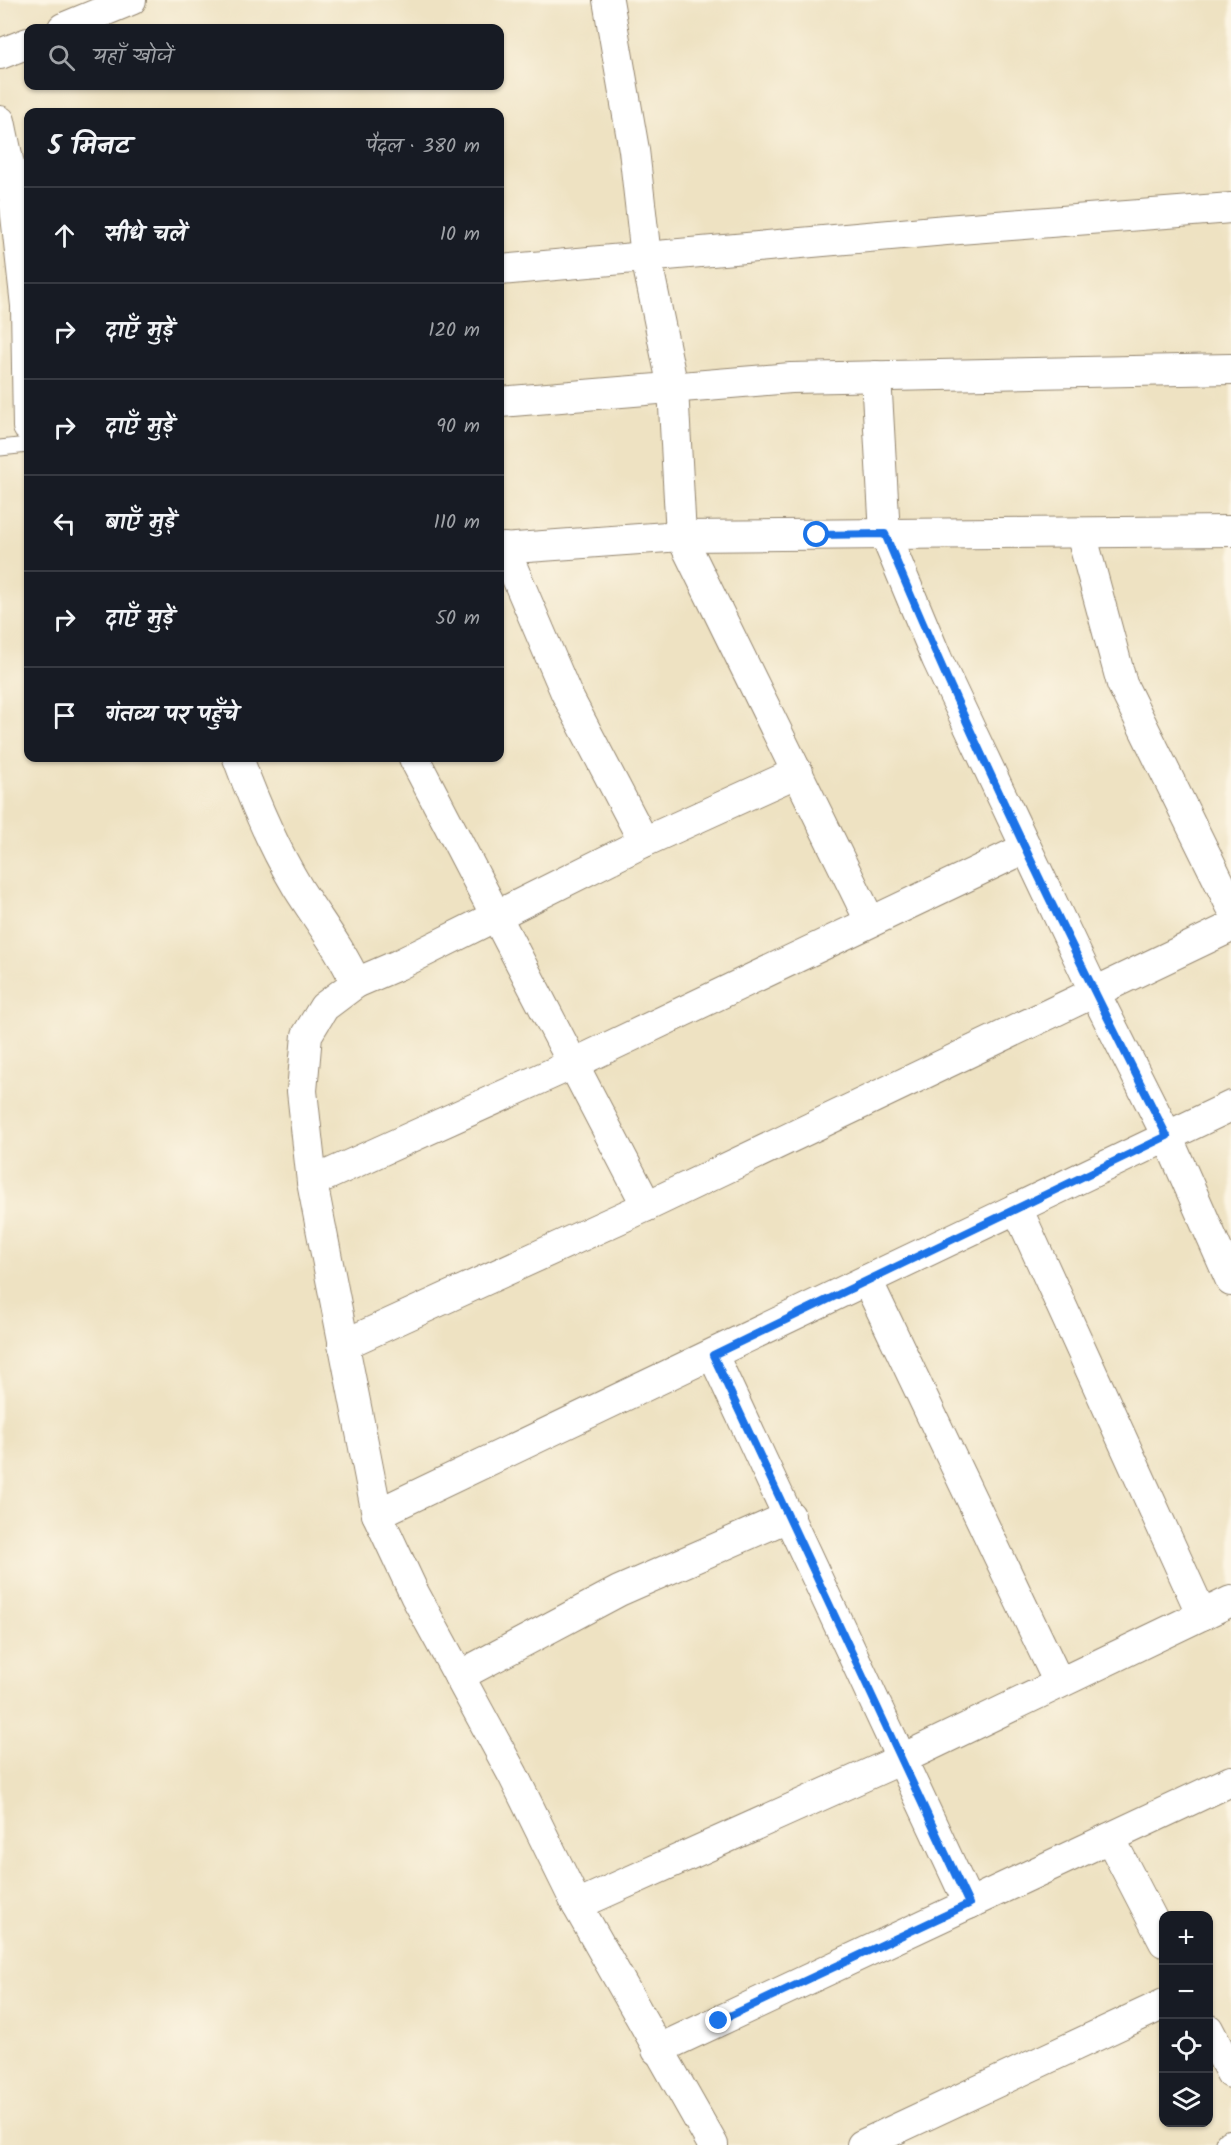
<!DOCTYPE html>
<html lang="hi">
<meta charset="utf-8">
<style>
body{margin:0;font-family:Kalam,"Playpen Sans Deva",sans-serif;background:#242831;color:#f1f3f6}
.controls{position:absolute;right:18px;bottom:18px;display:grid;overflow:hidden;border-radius:12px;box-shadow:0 2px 4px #0004}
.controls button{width:54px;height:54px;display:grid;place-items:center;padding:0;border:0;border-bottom:2px solid #363941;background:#171b24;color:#f1f3f6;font:30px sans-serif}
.stop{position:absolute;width:18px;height:18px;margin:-14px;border:4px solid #1a73e8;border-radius:50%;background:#fff}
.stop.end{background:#1a73e8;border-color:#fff;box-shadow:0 2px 6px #0008}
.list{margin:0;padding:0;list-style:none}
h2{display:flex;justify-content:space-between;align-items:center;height:78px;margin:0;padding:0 24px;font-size:26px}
h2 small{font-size:20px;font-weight:400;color:#9ea1a6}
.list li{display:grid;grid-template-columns:39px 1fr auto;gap:18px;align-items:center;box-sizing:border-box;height:96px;padding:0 24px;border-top:2px solid #363941}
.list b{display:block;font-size:22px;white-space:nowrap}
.list em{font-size:20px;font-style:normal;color:#9ea1a6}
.icon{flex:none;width:33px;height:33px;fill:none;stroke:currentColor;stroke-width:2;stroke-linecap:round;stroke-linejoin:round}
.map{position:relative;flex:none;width:1231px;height:2145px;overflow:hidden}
.search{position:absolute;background:#171b24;box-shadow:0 2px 4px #0004;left:24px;top:24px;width:480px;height:66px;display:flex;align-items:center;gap:15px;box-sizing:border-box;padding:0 21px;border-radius:12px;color:#9ea1a6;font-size:22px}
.panel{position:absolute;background:#171b24;box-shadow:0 2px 4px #0004;left:24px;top:108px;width:480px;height:654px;border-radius:12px}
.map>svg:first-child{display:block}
</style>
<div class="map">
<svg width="1231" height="2145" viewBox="0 0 1231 2145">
<rect width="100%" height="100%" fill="#fcf5e5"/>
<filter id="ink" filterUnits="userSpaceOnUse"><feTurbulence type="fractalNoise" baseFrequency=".0167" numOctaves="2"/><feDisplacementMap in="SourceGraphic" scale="12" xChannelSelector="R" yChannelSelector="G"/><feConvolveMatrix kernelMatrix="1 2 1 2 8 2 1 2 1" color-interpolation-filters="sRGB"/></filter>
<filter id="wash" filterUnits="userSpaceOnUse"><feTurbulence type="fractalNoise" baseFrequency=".008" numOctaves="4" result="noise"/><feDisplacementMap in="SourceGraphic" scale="24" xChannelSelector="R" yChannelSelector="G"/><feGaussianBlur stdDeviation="1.35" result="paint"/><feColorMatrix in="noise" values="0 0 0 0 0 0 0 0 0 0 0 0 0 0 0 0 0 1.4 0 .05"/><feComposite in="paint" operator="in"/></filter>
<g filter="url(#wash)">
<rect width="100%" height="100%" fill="#eee2c2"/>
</g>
<g filter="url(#ink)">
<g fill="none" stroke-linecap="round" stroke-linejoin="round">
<g stroke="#948670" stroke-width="17">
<path id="service" d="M 0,448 L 28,445"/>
</g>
<g stroke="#948670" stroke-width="32">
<g id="minor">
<path d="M 608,0 L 634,150 L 646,257 L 673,388 L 681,536 L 870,921"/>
<path d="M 63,28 L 131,0"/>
<path d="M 0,54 L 28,43"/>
<path d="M 0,121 L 12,179 L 26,306 L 28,427"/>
<path d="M 500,270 L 946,230 L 1231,208"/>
<path d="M 876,376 L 885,534 L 937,659 L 1094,991 L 1167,1136 L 1231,1281"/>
<path d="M 500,402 L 791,378 L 1231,369"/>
<path d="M 1081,533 L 1122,684 L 1231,906"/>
<path d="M 504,548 L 566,693 L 644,842"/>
<path d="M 500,549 L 681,536 L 1231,531"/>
<path d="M 238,758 C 254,802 274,848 298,888 C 318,920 341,949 356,983 L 398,965 L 644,842 L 798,772"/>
<path d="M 414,758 L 647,1206"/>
<path d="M 356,983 L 324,1007 L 307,1035 L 302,1091 L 312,1182 L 377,1514 L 415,1595 L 513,1775 L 577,1905 L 713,2145"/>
<path d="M 312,1182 L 573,1064 L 1026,848"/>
<path d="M 1017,1208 L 1202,1615"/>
<path d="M 867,1280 L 1059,1683"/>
<path d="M 343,1345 L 647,1206 L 1231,927"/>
<path d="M 713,1355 L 969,1904"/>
<path d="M 377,1514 L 1231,1106"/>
<path d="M 459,1676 L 619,1591 L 790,1516"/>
<path d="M 1110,1838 L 1164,1942"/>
<path d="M 577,1905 L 902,1759 L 1231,1601"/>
<path d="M 1208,2029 L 1231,2073"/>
<path d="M 657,2050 L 1231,1781"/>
<path d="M 862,2145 L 1164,2004"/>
<path d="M 1230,2145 L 1231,2145"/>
</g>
</g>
<use href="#service" stroke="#fff" stroke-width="15"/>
<use href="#minor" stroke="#fff" stroke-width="30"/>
</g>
</g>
<g fill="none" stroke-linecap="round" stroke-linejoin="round" filter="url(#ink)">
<path stroke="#1a73e8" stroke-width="8" d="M 719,2021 L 969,1904 L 713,1355 L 1167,1136 C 1067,939 970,739 885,534 L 817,535"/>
</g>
</svg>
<div class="controls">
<button>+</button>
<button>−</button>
<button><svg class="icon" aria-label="locate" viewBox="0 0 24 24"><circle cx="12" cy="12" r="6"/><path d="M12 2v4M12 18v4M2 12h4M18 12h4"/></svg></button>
<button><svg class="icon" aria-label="layers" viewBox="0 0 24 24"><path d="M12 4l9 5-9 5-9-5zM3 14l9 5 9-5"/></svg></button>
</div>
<div class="stop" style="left:817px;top:535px"></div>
<div class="stop end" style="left:719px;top:2021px"></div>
<div class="search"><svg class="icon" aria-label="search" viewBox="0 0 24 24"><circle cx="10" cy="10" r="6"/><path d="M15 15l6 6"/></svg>यहाँ खोजें</div>
<section class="panel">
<h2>5 मिनट<small>पैदल · 380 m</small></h2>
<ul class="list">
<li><svg class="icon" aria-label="ahead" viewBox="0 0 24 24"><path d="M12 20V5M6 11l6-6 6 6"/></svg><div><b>सीधे चलें</b></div><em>10 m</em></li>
<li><svg class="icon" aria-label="right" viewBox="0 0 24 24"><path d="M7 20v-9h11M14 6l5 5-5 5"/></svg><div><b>दाएँ मुड़ें</b></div><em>120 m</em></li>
<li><svg class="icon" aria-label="right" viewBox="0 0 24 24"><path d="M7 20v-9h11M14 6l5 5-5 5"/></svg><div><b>दाएँ मुड़ें</b></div><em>90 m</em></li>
<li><svg class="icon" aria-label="left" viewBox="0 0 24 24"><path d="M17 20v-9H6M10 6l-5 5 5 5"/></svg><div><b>बाएँ मुड़ें</b></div><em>110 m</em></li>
<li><svg class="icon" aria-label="right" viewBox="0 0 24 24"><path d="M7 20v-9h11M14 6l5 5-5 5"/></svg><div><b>दाएँ मुड़ें</b></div><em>50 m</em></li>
<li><svg class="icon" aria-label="arrive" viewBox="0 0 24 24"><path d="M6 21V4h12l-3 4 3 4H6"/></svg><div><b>गंतव्य पर पहुँचे</b></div></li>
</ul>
</section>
</div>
